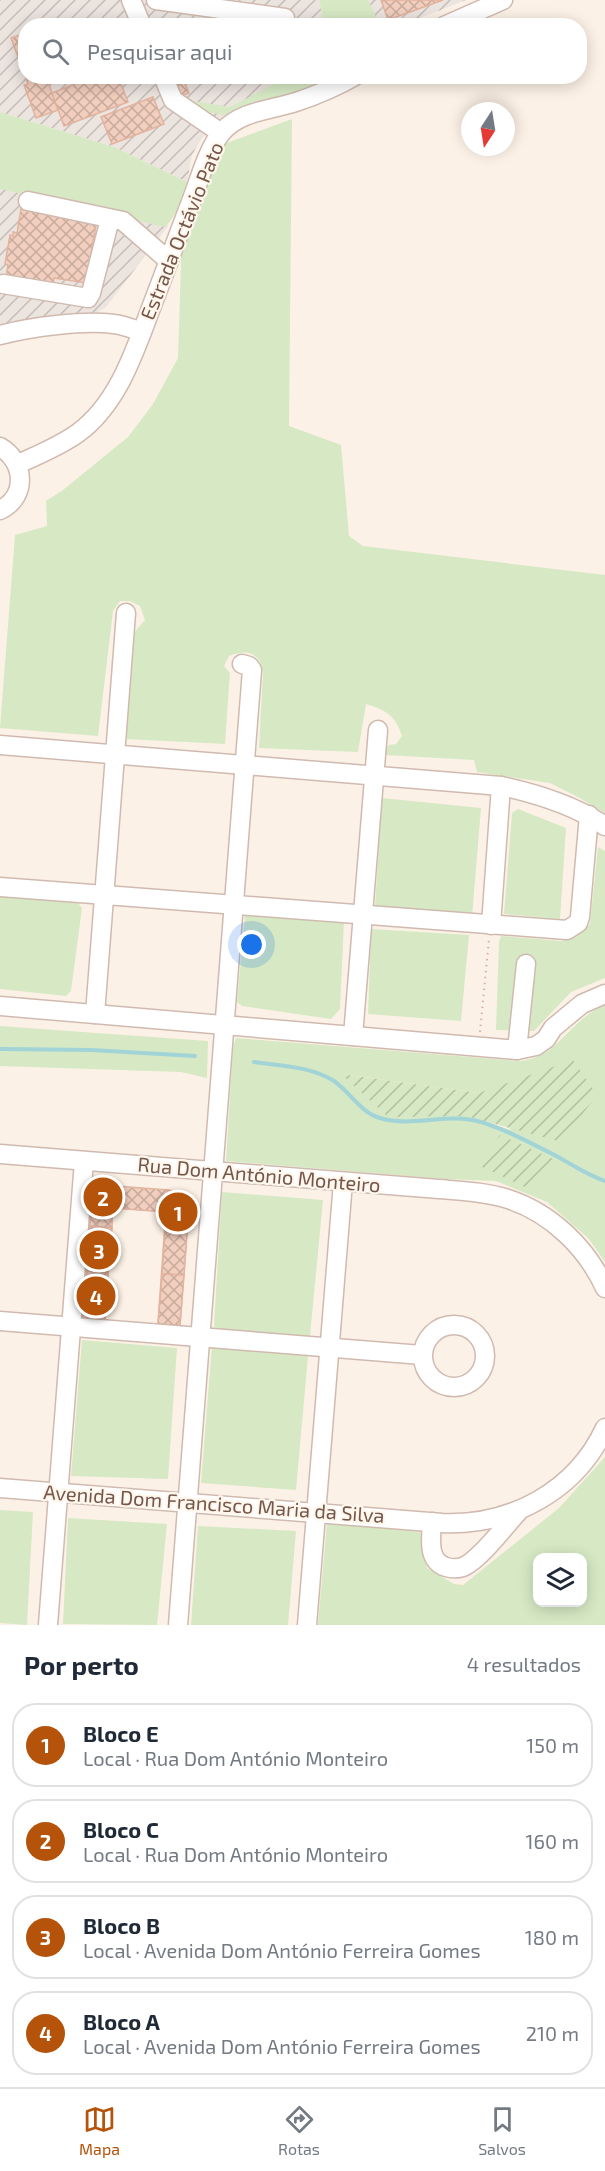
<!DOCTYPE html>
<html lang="pt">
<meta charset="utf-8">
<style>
body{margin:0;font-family:"Exo 2",sans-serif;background:#f6f6f7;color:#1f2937}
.controls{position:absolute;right:18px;bottom:18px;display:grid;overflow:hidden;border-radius:12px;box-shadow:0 3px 15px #0003}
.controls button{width:54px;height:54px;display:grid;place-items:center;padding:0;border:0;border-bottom:2px solid #e0e1e3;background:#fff;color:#1f2937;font:30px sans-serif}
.compass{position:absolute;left:461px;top:102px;width:54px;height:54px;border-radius:50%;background:#fff;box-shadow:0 3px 15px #0003;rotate:192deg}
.you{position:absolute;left:252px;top:945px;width:21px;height:21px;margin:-15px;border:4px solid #fff;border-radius:50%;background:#1a73e8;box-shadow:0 0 0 9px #1a73e833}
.badge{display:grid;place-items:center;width:39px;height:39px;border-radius:50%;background:#b45309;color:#fff;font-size:20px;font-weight:700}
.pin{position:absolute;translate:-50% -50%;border:3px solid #fff;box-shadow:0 2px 6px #0006}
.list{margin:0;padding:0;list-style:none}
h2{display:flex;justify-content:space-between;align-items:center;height:78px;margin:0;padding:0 24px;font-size:26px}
h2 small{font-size:20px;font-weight:400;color:#747a83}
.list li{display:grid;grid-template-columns:39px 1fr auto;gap:18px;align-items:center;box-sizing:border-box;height:84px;margin:0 12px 12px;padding:0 12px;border:2px solid #e0e1e3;border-radius:24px}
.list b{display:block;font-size:22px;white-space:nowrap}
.list p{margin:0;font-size:20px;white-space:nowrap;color:#747a83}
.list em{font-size:20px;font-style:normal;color:#747a83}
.icon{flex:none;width:33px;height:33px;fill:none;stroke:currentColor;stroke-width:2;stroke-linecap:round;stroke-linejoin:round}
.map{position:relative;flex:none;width:605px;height:1625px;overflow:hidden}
.search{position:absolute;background:#fff;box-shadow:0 3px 15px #0003;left:18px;right:18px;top:18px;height:66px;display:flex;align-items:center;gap:15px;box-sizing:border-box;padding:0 21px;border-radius:24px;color:#747a83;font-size:22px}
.sheet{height:462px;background:#fff}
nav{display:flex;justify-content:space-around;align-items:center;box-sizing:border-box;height:84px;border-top:2px solid #e0e1e3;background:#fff;font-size:16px;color:#747a83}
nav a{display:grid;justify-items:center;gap:3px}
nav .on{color:#b45309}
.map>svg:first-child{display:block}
</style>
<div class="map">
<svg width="605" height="1625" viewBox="0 0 605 1625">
<defs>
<pattern id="industrial-furrows" width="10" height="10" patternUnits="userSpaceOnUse" patternTransform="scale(1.5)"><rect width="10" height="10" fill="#ece4df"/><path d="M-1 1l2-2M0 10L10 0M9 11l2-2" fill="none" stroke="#c4bcb7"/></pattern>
<pattern id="garden-furrows" width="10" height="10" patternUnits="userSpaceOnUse" patternTransform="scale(1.5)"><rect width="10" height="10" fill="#d6e9c4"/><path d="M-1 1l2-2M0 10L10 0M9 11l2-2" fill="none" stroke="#b2c0a1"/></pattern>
<pattern id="building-cross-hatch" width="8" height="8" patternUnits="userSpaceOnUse" patternTransform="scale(1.5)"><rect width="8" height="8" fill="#f1cebe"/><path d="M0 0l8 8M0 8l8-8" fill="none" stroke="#c8aa9c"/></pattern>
</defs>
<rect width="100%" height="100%" fill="#fcf1e6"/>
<g fill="url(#industrial-furrows)">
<path d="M 0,0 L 319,0 L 324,25 L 26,26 L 26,76 L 291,77 L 235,108 L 202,138 L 192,155 L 187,182 L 114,147 L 0,112 Z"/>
<path d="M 360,0 L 466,0 L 400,26 L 369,25 Z"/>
<path d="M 0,184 L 9,185 L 169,225 L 106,307 L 97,313 L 0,326 Z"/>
</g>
<g fill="#d6e9c4" fill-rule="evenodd">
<path d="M 319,0 L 368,0 L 380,25 L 324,25 Z"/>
<path d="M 288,77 L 337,77 L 317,87 L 223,115 L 196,109 L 193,101 L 230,107 Z"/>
<path d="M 0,112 L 114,147 L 187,182 C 184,197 176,216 165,227 L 0,189 Z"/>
<path d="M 292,119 L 289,426 L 341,445 L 349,536 L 363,546 L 605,575 L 605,813 L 578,797 L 550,783 L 477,772 L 474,760 L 385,755 L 385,749 L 389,745 L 396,744 L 402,736 C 396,716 386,710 366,704 L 358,752 L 259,748 L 263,672 C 259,652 247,649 229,656 L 224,666 L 230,673 L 225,744 L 125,739 L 132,635 L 145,620 L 140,606 L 130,601 L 120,601 L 113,611 L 98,736 L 0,728 L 15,535 L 47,526 L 46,501 L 63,490 L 128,437 L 153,404 L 178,358 L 182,232 L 217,154 L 224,144 Z"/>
<path d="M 382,798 L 481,808 L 472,917 L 375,907 Z"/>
<path d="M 518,809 L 566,828 L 560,919 L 504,914 L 512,813 Z"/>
<path d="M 598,847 L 605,851 L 605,978 L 571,992 L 534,1031 L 496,1030 L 499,942 L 501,936 L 561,941 C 574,938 581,933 590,924 Z"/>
<path d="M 0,896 L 77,902 L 82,908 L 71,991 L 66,996 L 0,989 Z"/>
<path d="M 245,915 L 344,921 L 340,1009 L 331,1019 L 242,1006 L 237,1002 Z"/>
<path d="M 371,929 L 469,935 L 461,1021 L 368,1014 Z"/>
<path d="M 605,1005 L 605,1262 L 589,1239 L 547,1202 L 496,1181 L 445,1179 L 226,1161 L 233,1047 L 236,1038 L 520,1061 C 558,1058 571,1018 605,1005 ZM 342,1074 L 479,1093 L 511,1130 Z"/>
<path d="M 0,1026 L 208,1041 L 207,1078 L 181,1072 L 0,1066 Z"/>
<path d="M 222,1192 L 323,1200 L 310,1336 L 216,1330 L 214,1325 Z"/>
<path d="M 82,1340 L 177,1348 L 168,1479 L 71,1476 Z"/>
<path d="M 212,1345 L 308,1356 L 296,1490 L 201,1483 Z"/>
<path d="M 605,1457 L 605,1625 L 318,1625 L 327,1523 L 420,1532 L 427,1568 L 454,1584 L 463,1585 L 559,1508 ZM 538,1558 L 582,1558 L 582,1602 L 538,1602 Z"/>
<path d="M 0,1510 L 33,1512 L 27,1625 L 0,1623 Z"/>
<path d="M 68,1518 L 167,1524 L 157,1625 L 63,1624 Z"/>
<path d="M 198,1526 L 296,1531 L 288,1625 L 191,1625 Z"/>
</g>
<g fill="url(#garden-furrows)">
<path d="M 573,1060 L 597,1095 L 561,1142 L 466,1116 L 399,1117 L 386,1115 L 341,1074 L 479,1093 Z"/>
<path d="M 500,1135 L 553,1159 L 525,1187 L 482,1167 L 484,1157 Z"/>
</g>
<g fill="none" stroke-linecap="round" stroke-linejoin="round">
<g stroke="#a1d3d7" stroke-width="4">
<path d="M 0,1049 L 91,1050 L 195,1056"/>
<path d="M 254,1062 C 281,1066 310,1066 334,1081 C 350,1092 361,1113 380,1118 C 412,1128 448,1112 481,1122 C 507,1130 535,1145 560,1158 C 576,1167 587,1175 605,1181"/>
</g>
</g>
<g fill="url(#building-cross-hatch)" stroke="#e3b39e" stroke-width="1.5">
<path d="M 381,0 L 443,0 L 388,20 Z"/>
<path d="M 26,33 L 26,76 L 46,76 L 58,110 L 36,118 L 24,85 L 28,84 L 11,38 Z"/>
<path d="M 95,76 L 118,76 L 128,102 L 64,126 L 52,93 Z"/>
<path d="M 183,79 L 189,93 L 179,97 L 173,84 Z"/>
<path d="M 153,97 L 164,124 L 112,144 L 101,117 Z"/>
<path d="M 26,207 L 97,219 L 86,283 L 54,278 L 53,285 L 6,277 L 8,265 L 5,264 L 10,235 L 13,236 L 13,232 L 17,233 L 21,209 L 25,210 Z"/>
<path d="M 99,1185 L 190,1194 L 180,1325 L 158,1324 L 165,1223 L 170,1223 L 171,1212 L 110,1207 L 109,1218 L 112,1218 L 105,1320 L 83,1318 L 93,1186 L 99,1187 Z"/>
<path d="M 99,1185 L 115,1186 L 114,1208 L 110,1207 L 109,1218 L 112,1218 L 112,1228 L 90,1226 L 93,1186 L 99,1187 Z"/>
<path d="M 115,1186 L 168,1190 L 165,1212 L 114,1208 Z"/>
<path d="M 168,1190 L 190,1194 L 187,1233 L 165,1232 L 165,1223 L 170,1223 L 171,1212 L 165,1212 Z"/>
<path d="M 90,1226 L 112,1228 L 108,1273 L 87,1271 Z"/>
<path d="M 165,1232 L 187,1233 L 184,1275 L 162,1274 Z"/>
<path d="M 87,1271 L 108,1273 L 105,1320 L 83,1318 Z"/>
<path d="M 162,1274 L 184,1275 L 180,1325 L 158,1324 Z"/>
</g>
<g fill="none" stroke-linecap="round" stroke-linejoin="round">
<g stroke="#d0baaf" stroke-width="21">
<g id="minor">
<path d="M 131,0 L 142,26"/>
<path d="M 156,0 L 285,18"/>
<path d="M 444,26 L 503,0"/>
<path d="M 163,76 L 173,100 L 221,133"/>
<path d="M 28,201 L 123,221 L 169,261"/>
<path d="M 3,284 L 88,298 L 91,293 L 110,219"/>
<path d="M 0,335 C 31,327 83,320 114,324 C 124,325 133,329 142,332"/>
<path d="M 0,447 C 25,461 28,497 0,510"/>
<path d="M 18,464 C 38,455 60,446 78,433 C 120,402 136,347 154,300 C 166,269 177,238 189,207 C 198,185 207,149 222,132 C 240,111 271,110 296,102 C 317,95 336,87 355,76"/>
<path d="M 0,745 L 501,786 C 538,794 574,805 605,826"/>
<path d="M 0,887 L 567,930 L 578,923 L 580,917 L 589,815"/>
<path d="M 491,925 L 501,786"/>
<path d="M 0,1006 L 517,1050 L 536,1046 L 546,1039 L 553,1028 L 582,1004 L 605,994"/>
<path d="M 95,1014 L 126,613"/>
<path d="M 353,1036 L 378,730"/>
<path d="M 517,1050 L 526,964"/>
<path d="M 0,1154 L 439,1189 C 462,1191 486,1192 508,1199 C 551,1213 587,1248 605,1288"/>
<path d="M 0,1321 L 422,1355"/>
<circle cx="454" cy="1356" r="31"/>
<path d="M 0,1488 L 442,1523 C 511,1526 576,1491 605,1428"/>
<path d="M 432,1522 C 431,1538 427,1561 446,1567 C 453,1569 459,1569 465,1566 C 481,1558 505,1526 518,1512"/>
<path d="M 48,1625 L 84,1161"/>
<path d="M 178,1625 L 252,670 L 249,666 L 242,664"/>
<path d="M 307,1625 L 343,1182"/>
</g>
</g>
<path stroke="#d6b1a1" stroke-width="2" stroke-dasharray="1.5 4.5" stroke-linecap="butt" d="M 480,1032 L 489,939"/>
<use href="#minor" stroke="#fff" stroke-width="18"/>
</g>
<g text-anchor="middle" stroke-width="4.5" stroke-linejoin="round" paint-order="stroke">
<g font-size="20" fill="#75564b" stroke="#fff6ec">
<text transform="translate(182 231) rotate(-68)" y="7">Estrada Octávio Pato</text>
<text transform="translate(259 1175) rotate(5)" y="7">Rua Dom António Monteiro</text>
<text transform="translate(214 1504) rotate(4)" y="7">Avenida Dom Francisco Maria da Silva</text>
</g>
</g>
</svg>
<div class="controls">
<button><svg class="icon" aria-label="layers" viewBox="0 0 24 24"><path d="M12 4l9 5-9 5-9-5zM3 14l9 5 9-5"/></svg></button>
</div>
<svg class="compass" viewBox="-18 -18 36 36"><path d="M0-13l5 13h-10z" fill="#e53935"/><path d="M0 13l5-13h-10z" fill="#747a83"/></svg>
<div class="you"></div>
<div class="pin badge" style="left:178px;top:1212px">1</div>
<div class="pin badge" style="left:103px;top:1197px">2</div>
<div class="pin badge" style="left:99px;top:1250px">3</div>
<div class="pin badge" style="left:96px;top:1296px">4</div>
<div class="search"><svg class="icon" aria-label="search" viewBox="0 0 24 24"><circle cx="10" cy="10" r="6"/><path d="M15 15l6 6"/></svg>Pesquisar aqui</div>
</div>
<section class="sheet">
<h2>Por perto<small>4 resultados</small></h2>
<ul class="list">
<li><span class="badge">1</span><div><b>Bloco E</b><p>Local · Rua Dom António Monteiro</p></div><em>150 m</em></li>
<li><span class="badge">2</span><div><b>Bloco C</b><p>Local · Rua Dom António Monteiro</p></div><em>160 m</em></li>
<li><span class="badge">3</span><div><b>Bloco B</b><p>Local · Avenida Dom António Ferreira Gomes</p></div><em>180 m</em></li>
<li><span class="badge">4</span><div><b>Bloco A</b><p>Local · Avenida Dom António Ferreira Gomes</p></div><em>210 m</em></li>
</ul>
</section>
<nav>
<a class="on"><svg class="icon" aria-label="map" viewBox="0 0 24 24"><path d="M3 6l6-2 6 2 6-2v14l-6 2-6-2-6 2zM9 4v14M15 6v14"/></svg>Mapa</a>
<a><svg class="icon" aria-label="directions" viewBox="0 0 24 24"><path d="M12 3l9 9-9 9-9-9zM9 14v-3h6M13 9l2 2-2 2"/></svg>Rotas</a>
<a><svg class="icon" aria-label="saved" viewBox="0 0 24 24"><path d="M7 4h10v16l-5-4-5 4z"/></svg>Salvos</a>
</nav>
